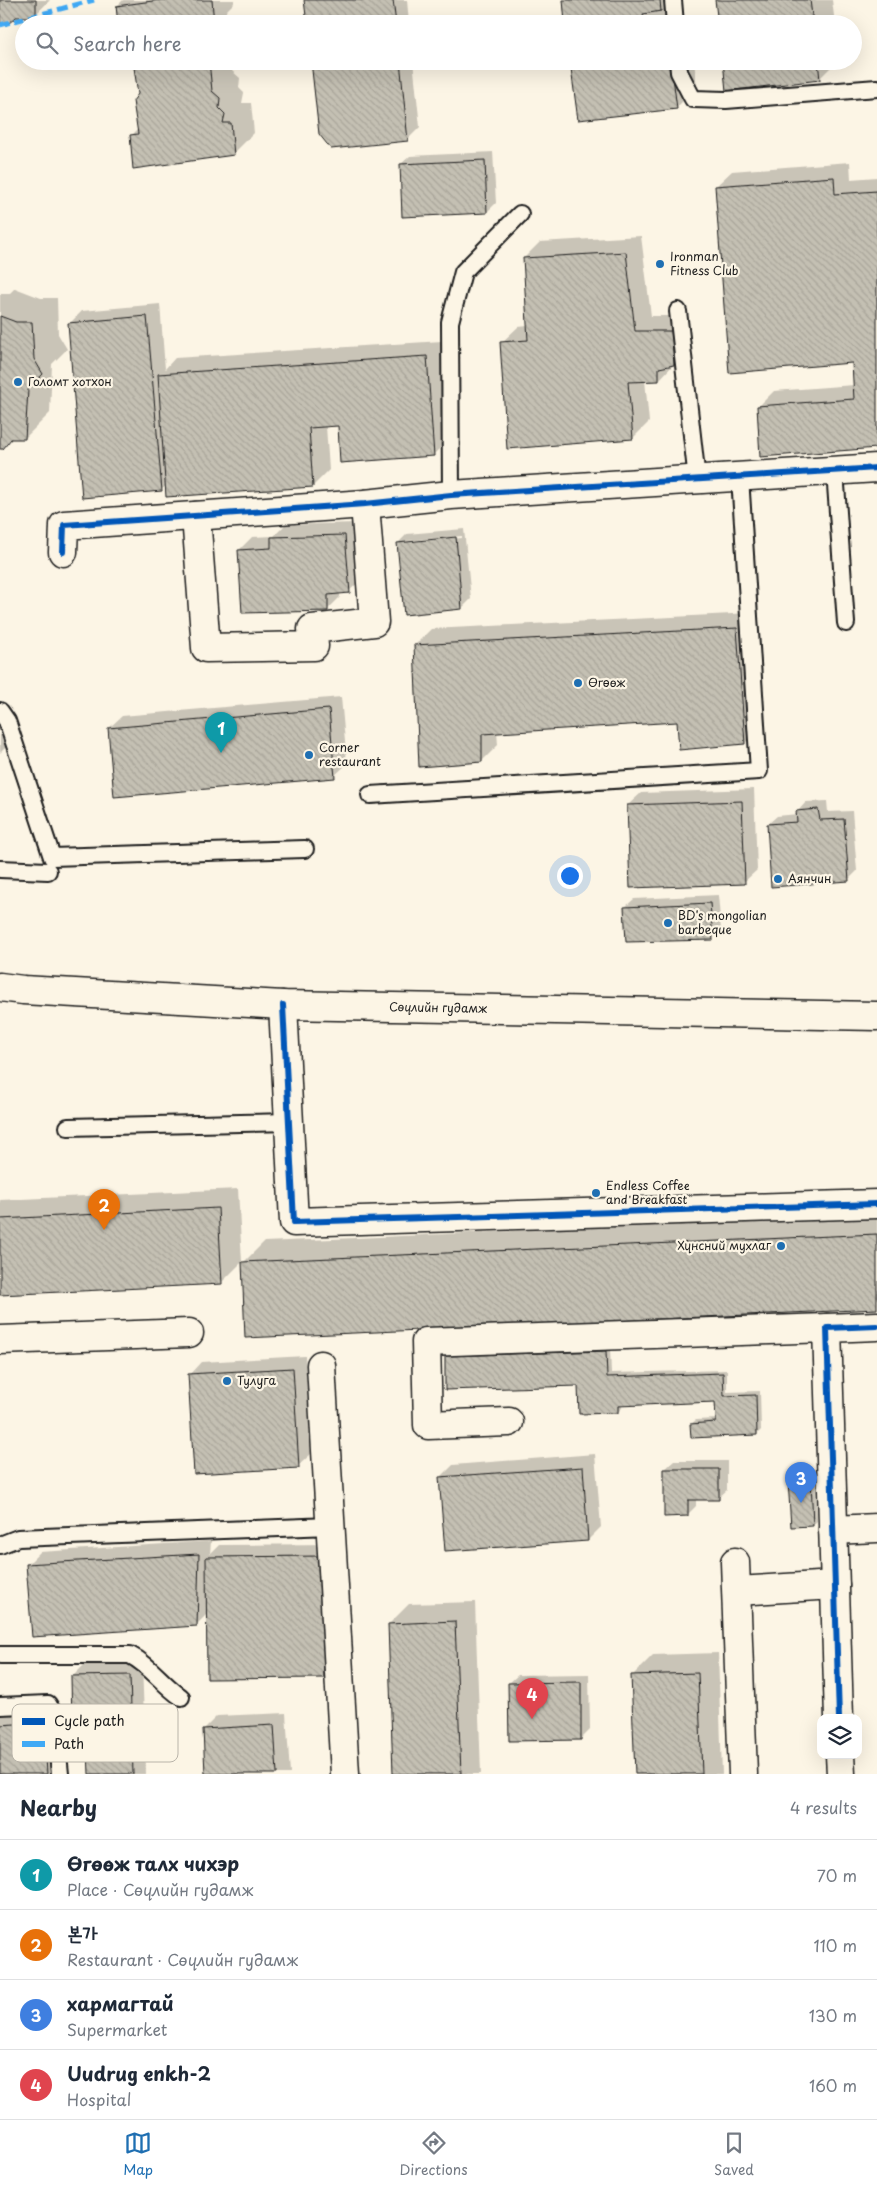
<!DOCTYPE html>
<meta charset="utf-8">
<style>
body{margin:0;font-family:"Playpen Sans","Poor Story",sans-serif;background:#f2f2f3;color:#1f2937}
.controls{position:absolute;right:15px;bottom:15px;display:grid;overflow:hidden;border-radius:10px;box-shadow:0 5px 20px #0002}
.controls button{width:45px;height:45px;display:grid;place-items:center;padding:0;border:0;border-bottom:1px solid #e0e1e3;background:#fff;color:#1f2937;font:25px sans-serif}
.you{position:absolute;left:569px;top:875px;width:18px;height:18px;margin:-12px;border:4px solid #fff;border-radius:50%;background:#1a73e8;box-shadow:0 0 0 8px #1a73e833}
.badge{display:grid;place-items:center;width:32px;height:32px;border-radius:50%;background:#1f6fb2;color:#fff;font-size:16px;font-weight:700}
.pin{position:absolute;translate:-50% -41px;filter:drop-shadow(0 1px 2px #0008)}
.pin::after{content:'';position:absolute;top:26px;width:18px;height:15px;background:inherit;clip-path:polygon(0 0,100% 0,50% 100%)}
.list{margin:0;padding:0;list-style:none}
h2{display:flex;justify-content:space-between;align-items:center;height:65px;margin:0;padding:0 20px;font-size:21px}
h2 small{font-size:16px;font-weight:400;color:#747a83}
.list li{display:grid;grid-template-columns:32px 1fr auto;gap:15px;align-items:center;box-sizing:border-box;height:70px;padding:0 20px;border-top:1px solid #e0e1e3}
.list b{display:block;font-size:19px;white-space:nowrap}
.list p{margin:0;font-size:16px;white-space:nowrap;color:#747a83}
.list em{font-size:16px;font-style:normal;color:#747a83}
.icon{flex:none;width:28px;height:28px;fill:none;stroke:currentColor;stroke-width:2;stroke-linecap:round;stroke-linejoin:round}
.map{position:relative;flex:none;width:877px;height:1774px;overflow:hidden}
.search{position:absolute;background:#fff;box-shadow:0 5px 20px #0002;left:15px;right:15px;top:15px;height:55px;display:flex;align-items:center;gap:12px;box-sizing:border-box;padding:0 18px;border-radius:28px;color:#747a83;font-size:19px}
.sheet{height:345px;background:#fff}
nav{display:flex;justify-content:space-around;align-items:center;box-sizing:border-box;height:70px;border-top:1px solid #e0e1e3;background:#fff;font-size:14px;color:#747a83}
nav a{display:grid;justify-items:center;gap:2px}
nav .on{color:#1f6fb2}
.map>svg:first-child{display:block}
</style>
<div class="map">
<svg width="877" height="1774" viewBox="0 0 877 1774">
<defs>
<pattern id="building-back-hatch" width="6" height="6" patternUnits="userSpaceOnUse" patternTransform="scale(1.25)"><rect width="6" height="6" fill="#c4c0b3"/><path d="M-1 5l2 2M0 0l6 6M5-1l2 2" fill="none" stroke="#a8a499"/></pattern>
</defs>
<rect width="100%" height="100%" fill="#fcf5e5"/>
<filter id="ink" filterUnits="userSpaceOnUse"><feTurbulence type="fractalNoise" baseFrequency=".02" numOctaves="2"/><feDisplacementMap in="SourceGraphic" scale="10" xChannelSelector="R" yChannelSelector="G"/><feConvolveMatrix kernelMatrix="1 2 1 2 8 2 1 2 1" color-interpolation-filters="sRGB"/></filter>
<g filter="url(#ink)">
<g fill="#0003" fill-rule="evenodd">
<path d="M 0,0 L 50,0 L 35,15 L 15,15 L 0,24 Z"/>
<path d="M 123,0 L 234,0 L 234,3 L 226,11 L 227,24 L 119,24 L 117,6 Z"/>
<path d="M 305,0 L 407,0 L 409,24 L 308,24 Z"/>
<path d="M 564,0 L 671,0 L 664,7 L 665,19 L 688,17 L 689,24 L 592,24 L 591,19 Z"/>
<path d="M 716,0 L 832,0 L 835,24 L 719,24 Z"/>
<path d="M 135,61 L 231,61 L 232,71 L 240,78 L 239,88 L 244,93 L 242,103 L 251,103 L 254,133 L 233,154 L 132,135 L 138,129 L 139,95 Z"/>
<path d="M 312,61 L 413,61 L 420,127 L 407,140 Z"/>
<path d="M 572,61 L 694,61 L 697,87 L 676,108 Z"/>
<path d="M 724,61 L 837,61 L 819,79 Z"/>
<path d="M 493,152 L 496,203 L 487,212 L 401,164 L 410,156 Z"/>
<path d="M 850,162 L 851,179 L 877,177 L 877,447 L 758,407 L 774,391 L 854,385 L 853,362 L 716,186 L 732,171 Z"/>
<path d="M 641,236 L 651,316 L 687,316 L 689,348 L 659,380 L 645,380 L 649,422 L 633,438 L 502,342 L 518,327 L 528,326 L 524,258 L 540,242 Z"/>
<path d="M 15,288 L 41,298 L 57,298 L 58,334 L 67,349 L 52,364 L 50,413 L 25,438 L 12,438 L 3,447 L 0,447 L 0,294 L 9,294 Z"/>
<path d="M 160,304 L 165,369 L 175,358 L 442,341 L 449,439 L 433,455 L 339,425 L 326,426 L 329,470 L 313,486 L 167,485 L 161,490 L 69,324 L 82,311 Z"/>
<path d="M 357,523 L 362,579 L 349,591 L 340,592 L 340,597 L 327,610 L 239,550 L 252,537 L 274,536 L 285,525 Z"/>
<path d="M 464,529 L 471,599 L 462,608 L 398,543 L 407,534 ZM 462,536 L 462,538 L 406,543 L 406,541 Z"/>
<path d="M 752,613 L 761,727 L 745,743 L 678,721 L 497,732 L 498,745 L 482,761 L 415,645 L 431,629 Z"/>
<path d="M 341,697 L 347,764 L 334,776 L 109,728 L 122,716 Z"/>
<path d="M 0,705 L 10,743 L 0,753 Z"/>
<path d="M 754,789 L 757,870 L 744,882 L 628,805 L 641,793 Z"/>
<path d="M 827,801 L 828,812 L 852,811 L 857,871 L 848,880 L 768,824 L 777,816 L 798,814 L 798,811 L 806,802 Z"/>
<path d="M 718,895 L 721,930 L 712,939 L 625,907 L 634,899 Z"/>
<path d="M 238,1189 L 242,1262 L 221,1283 L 0,1294 L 0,1200 Z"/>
<path d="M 877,1215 L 877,1308 L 243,1263 L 264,1242 Z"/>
<path d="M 610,1348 L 611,1373 L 727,1370 L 727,1392 L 760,1391 L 761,1430 L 757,1434 L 691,1424 L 696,1420 L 717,1419 L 716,1401 L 622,1404 L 622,1408 L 618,1412 L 579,1385 L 446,1357 L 450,1353 Z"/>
<path d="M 305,1356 L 311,1454 L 298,1466 L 190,1375 L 202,1362 Z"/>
<path d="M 595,1454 L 601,1527 L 588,1540 L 441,1477 L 453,1465 Z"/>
<path d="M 674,1461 L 727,1461 L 727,1490 L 718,1498 L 696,1498 L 696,1506 L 687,1515 L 665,1469 Z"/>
<path d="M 815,1476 L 817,1521 L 813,1525 L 790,1481 L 794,1477 Z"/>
<path d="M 211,1541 L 210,1554 L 219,1545 L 335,1544 L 336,1664 L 323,1676 L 207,1614 L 196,1625 L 28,1564 L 40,1552 Z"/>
<path d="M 475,1602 L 481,1774 L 394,1774 L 389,1624 L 409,1604 Z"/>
<path d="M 718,1653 L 722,1774 L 636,1774 L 632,1676 L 653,1655 Z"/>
<path d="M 142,1663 L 146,1774 L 90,1774 L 89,1725 L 72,1677 L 85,1664 Z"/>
<path d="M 589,1674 L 590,1730 L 581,1739 L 509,1683 L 518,1675 Z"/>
<path d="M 56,1710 L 60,1774 L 0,1774 L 0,1714 Z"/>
<path d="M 286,1713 L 290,1774 L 206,1774 L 204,1729 L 217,1716 Z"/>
</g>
<g fill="url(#building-back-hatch)" stroke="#1c1c1c">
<path d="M 0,0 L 36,0 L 36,17 L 16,17 L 7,25 L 0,25 Z"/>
<path d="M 160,0 L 212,0 L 214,24 L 118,24 L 116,6 Z"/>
<path d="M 304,0 L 393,0 L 396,24 L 307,24 Z"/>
<path d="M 563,0 L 660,0 L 661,11 L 643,14 L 644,24 L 590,24 L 590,21 L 565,23 Z"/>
<path d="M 715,0 L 810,0 L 813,24 L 718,24 Z"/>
<path d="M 133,61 L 209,61 L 212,91 L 220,98 L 219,108 L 225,114 L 223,123 L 231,123 L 234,155 L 133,169 L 130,135 L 138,134 L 133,101 L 138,94 Z"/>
<path d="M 311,61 L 400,61 L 408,141 L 331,149 L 319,134 Z"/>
<path d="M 570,61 L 671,61 L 677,109 L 578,120 Z"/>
<path d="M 723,61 L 818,61 L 820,80 L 726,91 Z"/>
<path d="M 485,160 L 487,213 L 402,217 L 400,164 Z"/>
<path d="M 834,177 L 835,194 L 877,191 L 877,448 L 760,457 L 757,406 L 854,399 L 852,363 L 729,373 L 715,186 Z"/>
<path d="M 626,252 L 635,331 L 672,331 L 674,365 L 659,368 L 659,381 L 628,382 L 633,439 L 507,449 L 500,342 L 528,340 L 523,258 Z"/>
<path d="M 0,316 L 16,322 L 32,322 L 34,359 L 43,374 L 28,390 L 25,439 L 11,439 L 3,449 L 0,449 Z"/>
<path d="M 147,316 L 162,491 L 82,498 L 68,323 Z"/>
<path d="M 427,356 L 434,456 L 340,463 L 338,426 L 309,428 L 313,487 L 166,497 L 158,374 Z"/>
<path d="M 345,535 L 350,593 L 328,595 L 328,611 L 242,613 L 238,550 L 271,548 L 271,537 Z"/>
<path d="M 456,537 L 462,609 L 404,615 L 397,543 Z"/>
<path d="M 737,628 L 745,744 L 679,750 L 677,722 L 482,734 L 482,762 L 419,767 L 414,645 Z"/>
<path d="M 329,709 L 335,778 L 114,797 L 108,728 Z"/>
<path d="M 742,801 L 745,884 L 630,888 L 627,805 Z"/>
<path d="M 818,809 L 820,820 L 844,819 L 849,881 L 771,887 L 767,824 L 797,822 L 796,811 Z"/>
<path d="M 710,903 L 713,940 L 626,942 L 624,907 Z"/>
<path d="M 218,1208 L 222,1284 L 0,1295 L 0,1219 Z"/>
<path d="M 877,1234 L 877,1309 L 245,1338 L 242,1262 Z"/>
<path d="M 606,1351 L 607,1377 L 723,1373 L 724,1396 L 756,1395 L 757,1435 L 691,1438 L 690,1424 L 716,1422 L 715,1402 L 618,1406 L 618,1413 L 579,1414 L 578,1386 L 445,1390 L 445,1356 Z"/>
<path d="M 293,1368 L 299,1468 L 194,1474 L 188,1374 Z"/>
<path d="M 583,1467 L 588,1541 L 445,1551 L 439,1477 Z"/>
<path d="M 664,1469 L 719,1469 L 719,1500 L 688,1500 L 688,1516 L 664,1517 Z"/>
<path d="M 811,1479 L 813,1526 L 791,1527 L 788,1480 Z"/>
<path d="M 199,1554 L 197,1626 L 32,1637 L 26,1564 Z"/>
<path d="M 323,1556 L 324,1678 L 207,1679 L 206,1557 Z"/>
<path d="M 455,1621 L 461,1774 L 393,1774 L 388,1624 Z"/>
<path d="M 698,1673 L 702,1774 L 635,1774 L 631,1675 Z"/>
<path d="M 130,1675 L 133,1774 L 89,1774 L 87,1726 L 72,1727 L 71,1676 Z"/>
<path d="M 581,1682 L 581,1740 L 509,1741 L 508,1683 Z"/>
<path d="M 44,1722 L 47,1774 L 0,1774 L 0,1725 Z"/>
<path d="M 274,1725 L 277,1774 L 205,1774 L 203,1729 Z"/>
</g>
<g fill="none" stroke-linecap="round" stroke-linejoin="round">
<g stroke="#1c1c1c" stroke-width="20">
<g id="service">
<path d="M 673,0 L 675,24"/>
<path d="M 678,61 L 679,72 L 693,99 L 726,100 L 877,88"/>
<path d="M 678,311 L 697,480"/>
<path d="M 835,471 L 846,623"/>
<path d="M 451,495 L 450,322 L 463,272 L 520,214"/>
<path d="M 0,711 L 7,721 L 52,857 L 305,849"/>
<path d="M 370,795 L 759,771 L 740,477"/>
<path d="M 0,869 L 48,871"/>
<path d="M 68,1127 L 289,1122"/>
<path d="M 0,1545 L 18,1538 L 330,1526"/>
<path d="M 0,1655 L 130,1655 C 150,1665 162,1684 181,1697"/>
<path d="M 0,1706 L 48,1704 L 54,1714 L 60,1774"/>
</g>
</g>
<g stroke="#1c1c1c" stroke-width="31">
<g id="minor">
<path d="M 196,516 L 206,648 L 314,646 L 312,629 L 374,622 L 365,504"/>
<path d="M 63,552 L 64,525 L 365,504 L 451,495 L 877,468"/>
<path d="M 283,1005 L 294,1222 L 877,1204"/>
<path d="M 0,1340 L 189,1333"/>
<path d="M 321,1365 L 345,1774"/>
<path d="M 509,1422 L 428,1425 L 426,1342 L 827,1328"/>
<path d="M 833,1530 L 877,1528"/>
<path d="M 735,1562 L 743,1774"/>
<path d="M 737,1591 L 835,1585"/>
<path d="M 839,1718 L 827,1328 L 877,1326"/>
<path d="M 840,1755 L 841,1774"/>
</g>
</g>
<g stroke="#1c1c1c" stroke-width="31">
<path id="secondary" d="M 0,987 L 23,990 L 283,1005 L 877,1016"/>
</g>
<use href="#service" stroke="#fcf5e5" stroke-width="16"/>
<use href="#minor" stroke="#fcf5e5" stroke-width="28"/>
<use href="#secondary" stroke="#fcf5e5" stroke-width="28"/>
<path stroke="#3fa9f5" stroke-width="5" stroke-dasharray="10 5" stroke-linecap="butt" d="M 0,25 L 94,0"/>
<g stroke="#fcf5e5" stroke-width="9">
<g id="cycleway">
<path d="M 63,552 L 64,525 L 365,504 L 451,495 L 877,468"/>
<path d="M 283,1005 L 294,1222 L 877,1204"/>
<path d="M 839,1718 L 827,1328 L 877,1326"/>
</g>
</g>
<use href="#cycleway" stroke="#0057b8" stroke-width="6"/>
</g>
</g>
<g fill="#1f6fb2" stroke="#fcf5e5" stroke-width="2">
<circle cx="660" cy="264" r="5"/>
<circle cx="18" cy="382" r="5"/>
<circle cx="578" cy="683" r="5"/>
<circle cx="309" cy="755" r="5"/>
<circle cx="778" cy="879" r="5"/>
<circle cx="668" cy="923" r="5"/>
<circle cx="596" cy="1193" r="5"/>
<circle cx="781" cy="1246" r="5"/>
<circle cx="227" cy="1381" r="5"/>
</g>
<g text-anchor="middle" stroke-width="4.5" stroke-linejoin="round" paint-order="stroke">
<g font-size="12" fill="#1c1c1c" stroke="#fcf5e5" text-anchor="start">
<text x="670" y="261">Ironman<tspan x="670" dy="14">Fitness Club</tspan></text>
<text x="28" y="386">Голомт хотхон</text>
<text x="588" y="687">Өгөөж</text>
<text x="319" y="752">Corner<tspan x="319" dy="14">restaurant</tspan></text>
<text x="788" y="883">Аянчин</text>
<text x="678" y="920">BD's mongolian<tspan x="678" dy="14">barbeque</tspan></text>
<text x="606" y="1190">Endless Coffee<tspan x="606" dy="14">and Breakfast</tspan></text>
<text x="771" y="1250" text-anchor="end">Хүнсний мухлаг</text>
<text x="237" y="1385">Тулуга</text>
</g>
<g font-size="12" fill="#1c1c1c" stroke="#fcf5e5">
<text transform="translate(438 1008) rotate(1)" y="4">Сөүлийн гудамж</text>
</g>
</g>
<rect x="12" y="1704" width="166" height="58" rx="8" fill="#fcf5e5" stroke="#b9b4a9" stroke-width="1"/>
<rect x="22" y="1718" width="23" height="7" fill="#0057b8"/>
<rect x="22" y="1741" width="23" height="6" fill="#3fa9f5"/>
<g font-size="14" fill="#1c1c1c">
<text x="54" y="1726">Cycle path</text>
<text x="54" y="1749">Path</text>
</g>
</svg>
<div class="controls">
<button><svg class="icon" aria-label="layers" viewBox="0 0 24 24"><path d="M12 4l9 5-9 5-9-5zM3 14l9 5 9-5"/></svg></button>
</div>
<div class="you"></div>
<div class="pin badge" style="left:221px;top:753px;background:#0f9aa8">1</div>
<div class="pin badge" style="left:104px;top:1230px;background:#e8710a">2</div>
<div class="pin badge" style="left:801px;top:1503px;background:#3f7fe0">3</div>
<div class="pin badge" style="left:532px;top:1719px;background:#e0444e">4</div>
<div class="search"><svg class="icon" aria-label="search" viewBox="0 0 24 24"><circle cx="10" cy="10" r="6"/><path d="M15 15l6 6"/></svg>Search here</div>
</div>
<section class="sheet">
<h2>Nearby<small>4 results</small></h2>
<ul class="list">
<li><span class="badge" style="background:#0f9aa8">1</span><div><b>Өгөөж талх чихэр</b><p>Place · Сөүлийн гудамж</p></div><em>70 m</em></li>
<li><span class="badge" style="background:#e8710a">2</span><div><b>본가</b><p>Restaurant · Сөүлийн гудамж</p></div><em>110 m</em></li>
<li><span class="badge" style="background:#3f7fe0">3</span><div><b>хармагтай</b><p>Supermarket</p></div><em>130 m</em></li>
<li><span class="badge" style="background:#e0444e">4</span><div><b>Uudrug enkh-2</b><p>Hospital</p></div><em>160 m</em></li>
</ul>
</section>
<nav>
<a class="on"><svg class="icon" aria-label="map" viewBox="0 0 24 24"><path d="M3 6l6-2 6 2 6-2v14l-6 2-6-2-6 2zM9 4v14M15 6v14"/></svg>Map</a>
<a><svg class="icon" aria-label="directions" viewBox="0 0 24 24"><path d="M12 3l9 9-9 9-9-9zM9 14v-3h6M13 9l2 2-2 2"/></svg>Directions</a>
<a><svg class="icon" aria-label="saved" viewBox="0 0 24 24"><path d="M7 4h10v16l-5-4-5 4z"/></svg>Saved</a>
</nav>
